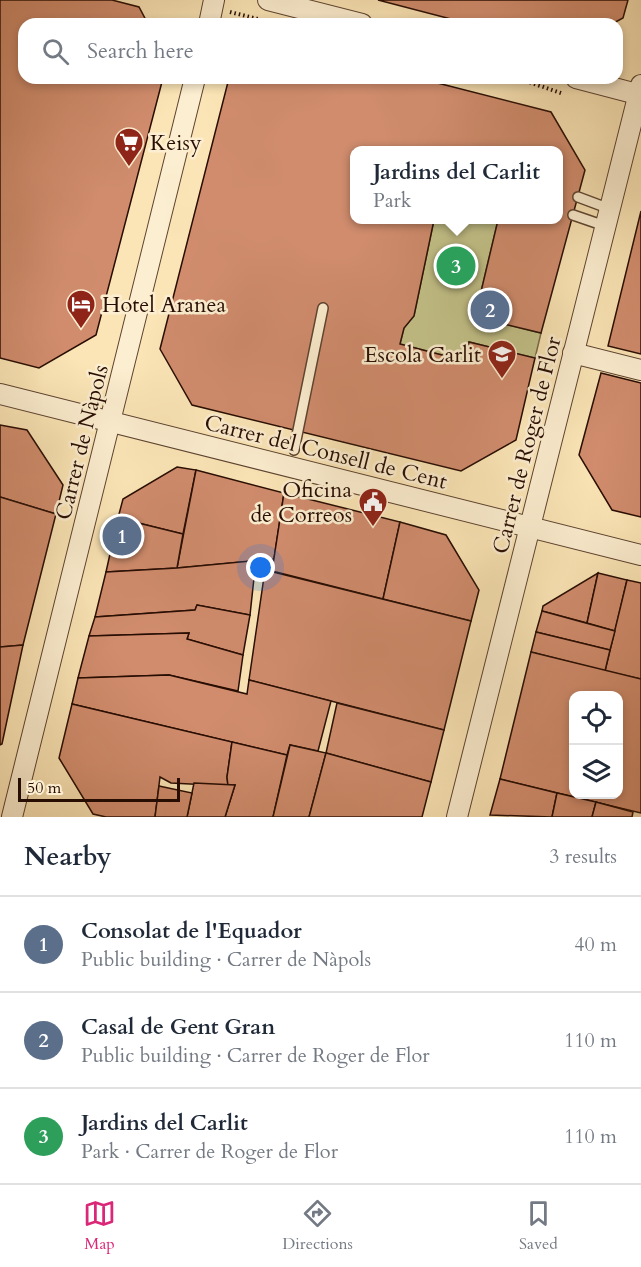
<!DOCTYPE html>
<meta charset="utf-8">
<style>
body{margin:0;font-family:Cardo,serif;background:#f6f6f7;color:#1f2937}
.controls{position:absolute;right:18px;bottom:18px;display:grid;overflow:hidden;border-radius:12px;box-shadow:0 3px 9px #0003}
.controls button{width:54px;height:54px;display:grid;place-items:center;padding:0;border:0;border-bottom:2px solid #e0e1e3;background:#fff;color:#1f2937;font:30px sans-serif}
.scale{position:absolute;left:18px;bottom:15px;width:162px;box-sizing:border-box;padding-left:6px;border:3px solid #280d03;border-top:0;font-size:16px;line-height:21px;white-space:nowrap;color:#280d03;-webkit-text-stroke:4px #fceed0;paint-order:stroke}
.you{position:absolute;left:261px;top:568px;width:21px;height:21px;margin:-15px;border:4px solid #fff;border-radius:50%;background:#1a73e8;box-shadow:0 0 0 9px #1a73e833}
.badge{display:grid;place-items:center;width:39px;height:39px;border-radius:50%;background:#db2777;color:#fff;font-size:20px;font-weight:700}
.pin{position:absolute;translate:-50% -50%;border:3px solid #fff;box-shadow:0 2px 6px #0006}
.popup{position:absolute;left:350px;top:146px;width:213px;height:78px;box-sizing:border-box;display:grid;place-content:center;border-radius:12px;background:#fff;filter:drop-shadow(0 2px 4px #0005);font-size:20px;white-space:nowrap;color:#747a83}
.popup b{font-size:22px;color:#1f2937}
.popup::after{content:'';position:absolute;left:50%;top:100%;margin-left:-12px;border:12px solid transparent;border-top-color:#fff}
.list{margin:0;padding:0;list-style:none}
h2{display:flex;justify-content:space-between;align-items:center;height:78px;margin:0;padding:0 24px;font-size:26px}
h2 small{font-size:20px;font-weight:400;color:#747a83}
.list li{display:grid;grid-template-columns:39px 1fr auto;gap:18px;align-items:center;box-sizing:border-box;height:96px;padding:0 24px;border-top:2px solid #e0e1e3}
.list b{display:block;font-size:22px;white-space:nowrap}
.list p{margin:0;font-size:20px;white-space:nowrap;color:#747a83}
.list em{font-size:20px;font-style:normal;color:#747a83}
.icon{flex:none;width:33px;height:33px;fill:none;stroke:currentColor;stroke-width:2;stroke-linecap:round;stroke-linejoin:round}
.map{position:relative;flex:none;width:641px;height:817px;overflow:hidden}
.search{position:absolute;background:#fff;box-shadow:0 3px 9px #0003;left:18px;right:18px;top:18px;height:66px;display:flex;align-items:center;gap:15px;box-sizing:border-box;padding:0 21px;border-radius:18px;color:#747a83;font-size:22px}
.sheet{height:366px;background:#fff}
nav{display:flex;justify-content:space-around;align-items:center;box-sizing:border-box;height:84px;border-top:2px solid #e0e1e3;background:#fff;font-size:16px;color:#747a83}
nav a{display:grid;justify-items:center;gap:3px}
nav .on{color:#db2777}
.map>svg:first-child{display:block}
</style>
<div class="map">
<svg width="641" height="817" viewBox="0 0 641 817">
<rect width="100%" height="100%" fill="#fbe5b6"/>
<filter id="stains"><feTurbulence type="fractalNoise" baseFrequency=".00333" numOctaves="4"/><feColorMatrix values="0 0 0 0 .2 0 0 0 0 .09 0 0 0 0 .02 0 0 0 .5 -.17"/></filter>
<radialGradient id="worn" r=".72"><stop offset=".6" stop-color="#630" stop-opacity="0"/><stop offset="1" stop-color="#630" stop-opacity=".3"/></radialGradient>
<path fill="#c4c38a" stroke="#766846" stroke-width="1.5" d="M 434,220 L 498,220 L 475,317 L 541,333 L 535,358 L 469,342 L 465,361 L 400,344 L 404,328 L 414,316 Z"/>
<g fill="#d08c6d" stroke="#280d03" stroke-width="1.5" fill-rule="evenodd">
<path d="M 0,0 L 112,0 L 139,7 L 148,24 L 24,24 L 24,78 L 163,78 L 96,335 L 39,368 L 0,358 Z"/>
<path d="M 378,0 L 628,0 L 623,18 L 612,24 L 470,24 Z"/>
<path d="M 229,78 L 418,78 L 551,112 L 585,170 L 541,333 L 475,317 L 498,220 L 558,220 L 558,150 L 354,150 L 354,220 L 434,220 L 414,316 L 404,328 L 400,344 L 465,361 L 469,342 L 535,358 L 516,440 L 461,471 L 192,405 L 160,349 Z"/>
<path d="M 641,211 L 641,354 L 608,346 Z"/>
<path d="M 601,373 L 641,383 L 641,517 L 612,510 L 579,455 Z"/>
<path d="M 0,425 L 27,430 L 63,485 L 56,514 L 0,497 Z"/>
<path d="M 177,467 L 196,470 L 183,534 L 118,518 L 123,499 Z"/>
<path d="M 196,470 L 284,493 L 274,559 L 177,568 Z"/>
<path d="M 284,493 L 400,522 L 383,599 L 272,571 Z"/>
<path d="M 0,497 L 56,514 L 23,645 L 0,647 Z"/>
<path d="M 118,518 L 183,534 L 177,568 L 106,572 Z"/>
<path d="M 400,522 L 446,535 L 479,590 L 471,621 L 383,599 Z"/>
<path d="M 262,560 L 259,579 L 254,578 L 250,615 L 197,605 L 195,610 L 95,617 L 106,572 L 177,568 Z"/>
<path d="M 265,570 L 471,621 L 444,730 L 249,680 Z"/>
<path d="M 598,573 L 587,623 L 542,611 L 543,606 Z"/>
<path d="M 598,573 L 627,580 L 615,631 L 587,623 Z"/>
<path d="M 627,580 L 641,583 L 641,679 L 605,671 Z"/>
<path d="M 197,605 L 250,615 L 243,655 L 187,639 L 189,633 L 89,636 L 95,617 L 195,610 Z"/>
<path d="M 542,611 L 615,631 L 610,650 L 536,632 Z"/>
<path d="M 536,632 L 610,650 L 605,671 L 531,652 Z"/>
<path d="M 189,633 L 187,639 L 243,655 L 238,691 L 169,675 L 78,678 L 89,636 Z"/>
<path d="M 23,645 L 2,744 L 0,745 L 0,647 Z"/>
<path d="M 531,652 L 641,679 L 641,813 L 500,779 ZM 574,696 L 618,696 L 618,794 L 574,794 Z"/>
<path d="M 169,675 L 247,694 L 249,680 L 331,701 L 318,751 L 290,745 L 287,755 L 72,704 L 78,678 Z"/>
<path d="M 337,703 L 444,730 L 431,782 L 326,753 Z"/>
<path d="M 72,704 L 232,742 L 227,777 L 228,786 L 171,783 L 160,777 L 155,817 L 106,817 L 93,814 L 59,758 Z"/>
<path d="M 232,742 L 287,755 L 273,817 L 225,817 L 235,785 L 228,786 L 227,777 Z"/>
<path d="M 290,745 L 326,753 L 309,817 L 273,817 Z"/>
<path d="M 326,753 L 431,782 L 422,817 L 309,817 Z"/>
<path d="M 500,779 L 557,793 L 552,817 L 490,815 Z"/>
<path d="M 194,783 L 235,785 L 225,817 L 187,817 Z"/>
<path d="M 159,786 L 192,793 L 187,817 L 155,817 Z"/>
<path d="M 557,793 L 596,802 L 592,817 L 552,817 Z"/>
<path d="M 596,802 L 633,812 L 632,817 L 592,817 Z"/>
</g>
<g fill="none" stroke-linecap="round" stroke-linejoin="round">
<g stroke="#5d4330" stroke-width="12">
<g id="lane">
<path d="M 578,197 L 610,209"/>
<path d="M 573,215 L 605,226"/>
<path d="M 294,450 L 323,308"/>
</g>
</g>
<g stroke="#5d4330" stroke-width="22">
<g id="street">
<path d="M 268,0 L 362,24"/>
<path d="M 209,24 L 214,0"/>
<path d="M 576,78 L 641,95"/>
<path d="M 573,353 L 641,370"/>
<path d="M 0,394 L 641,555"/>
<path d="M 12,817 L 195,78"/>
<path d="M 457,817 L 641,85"/>
</g>
</g>
<g stroke="#280d03" stroke-width="4" stroke-dasharray="1.5 3" stroke-linecap="butt">
<path d="M 230,12 L 258,19"/>
<path d="M 517,78 L 561,93"/>
</g>
<use href="#lane" stroke="#fceed0" stroke-width="9"/>
<use href="#street" stroke="#fceed0" stroke-width="20"/>
</g>
<defs>
<g id="supermarket-pin" transform="scale(1.5)"><path d="M0 17L-7.5 6A9.5 9.5 0 1 1 7.5 6Z" fill="#8f2418" stroke="#fceed0"/><path d="M-6-5.5h2.5l.6 2H6L4.5 2H-2.5L-4.4-4H-6ZM-1.5 3.2a1.3 1.3 0 1 0 .1 0ZM3 3.2a1.3 1.3 0 1 0 .1 0Z" fill="#fff"/></g>
<g id="hotel-pin" transform="scale(1.5)"><path d="M0 17L-7.5 6A9.5 9.5 0 1 1 7.5 6Z" fill="#8f2418" stroke="#fceed0"/><path d="M-6-4.5h1.5V1H6V5H4.5V3h-9V5H-6ZM-4 0a1.8 1.8 0 1 1 3.6 0ZM.5 0V-2.5h3Q6-2.5 6 0Z" fill="#fff"/></g>
<g id="school-pin" transform="scale(1.5)"><path d="M0 17L-7.5 6A9.5 9.5 0 1 1 7.5 6Z" fill="#8f2418" stroke="#fceed0"/><path d="M0-5L7-2L0 1L-7-2ZM-4 1L0 2.5L4 1V4Q0 6-4 4Z" fill="#fff"/></g>
<g id="civic-pin" transform="scale(1.5)"><path d="M0 17L-7.5 6A9.5 9.5 0 1 1 7.5 6Z" fill="#8f2418" stroke="#fceed0"/><path d="M-.6-6.5H3V-4.5H.6V-3L4-1V1h2V6H-6V1h2V-1L-.6-3ZM-1.2 2.5V6h2.4V2.5Z" fill="#fff"/></g>
</defs>
<g fill-rule="evenodd">
<use href="#supermarket-pin" x="129" y="142"/>
<use href="#hotel-pin" x="81" y="304"/>
<use href="#school-pin" x="502" y="354"/>
<use href="#civic-pin" x="373" y="502"/>
</g>
<g text-anchor="middle" stroke-width="5" stroke-linejoin="round" paint-order="stroke">
<g font-size="22" fill="#280d03" stroke="#fceed0" text-anchor="start">
<text x="150" y="150">Keisy</text>
<text x="102" y="312">Hotel Aranea</text>
<text x="481" y="362" text-anchor="end">Escola Carlit</text>
<text x="352" y="497" text-anchor="end">Oficina<tspan x="352" dy="25">de Correos</tspan></text>
</g>
<g font-size="22" fill="#280d03" stroke="#fceed0">
<text transform="translate(81 442) rotate(-76)" y="8">Carrer de Nàpols</text>
<text transform="translate(526 445) rotate(-76)" y="8">Carrer de Roger de Flor</text>
<text transform="translate(326 451) rotate(14)" y="8">Carrer del Consell de Cent</text>
</g>
</g>
<rect width="100%" height="100%" filter="url(#stains)"/>
<rect width="100%" height="100%" fill="url(#worn)"/>
</svg>
<div class="controls">
<button><svg class="icon" aria-label="locate" viewBox="0 0 24 24"><circle cx="12" cy="12" r="6"/><path d="M12 2v4M12 18v4M2 12h4M18 12h4"/></svg></button>
<button><svg class="icon" aria-label="layers" viewBox="0 0 24 24"><path d="M12 4l9 5-9 5-9-5zM3 14l9 5 9-5"/></svg></button>
</div>
<div class="scale">50 m</div>
<div class="you"></div>
<div class="pin badge" style="left:122px;top:536px;background:#5c6f8a">1</div>
<div class="pin badge" style="left:490px;top:310px;background:#5c6f8a">2</div>
<div class="pin badge" style="left:456px;top:266px;background:#2e9e5b">3</div>
<div class="popup"><b>Jardins del Carlit</b>Park</div>
<div class="search"><svg class="icon" aria-label="search" viewBox="0 0 24 24"><circle cx="10" cy="10" r="6"/><path d="M15 15l6 6"/></svg>Search here</div>
</div>
<section class="sheet">
<h2>Nearby<small>3 results</small></h2>
<ul class="list">
<li><span class="badge" style="background:#5c6f8a">1</span><div><b>Consolat de l'Equador</b><p>Public building · Carrer de Nàpols</p></div><em>40 m</em></li>
<li><span class="badge" style="background:#5c6f8a">2</span><div><b>Casal de Gent Gran</b><p>Public building · Carrer de Roger de Flor</p></div><em>110 m</em></li>
<li><span class="badge" style="background:#2e9e5b">3</span><div><b>Jardins del Carlit</b><p>Park · Carrer de Roger de Flor</p></div><em>110 m</em></li>
</ul>
</section>
<nav>
<a class="on"><svg class="icon" aria-label="map" viewBox="0 0 24 24"><path d="M3 6l6-2 6 2 6-2v14l-6 2-6-2-6 2zM9 4v14M15 6v14"/></svg>Map</a>
<a><svg class="icon" aria-label="directions" viewBox="0 0 24 24"><path d="M12 3l9 9-9 9-9-9zM9 14v-3h6M13 9l2 2-2 2"/></svg>Directions</a>
<a><svg class="icon" aria-label="saved" viewBox="0 0 24 24"><path d="M7 4h10v16l-5-4-5 4z"/></svg>Saved</a>
</nav>
